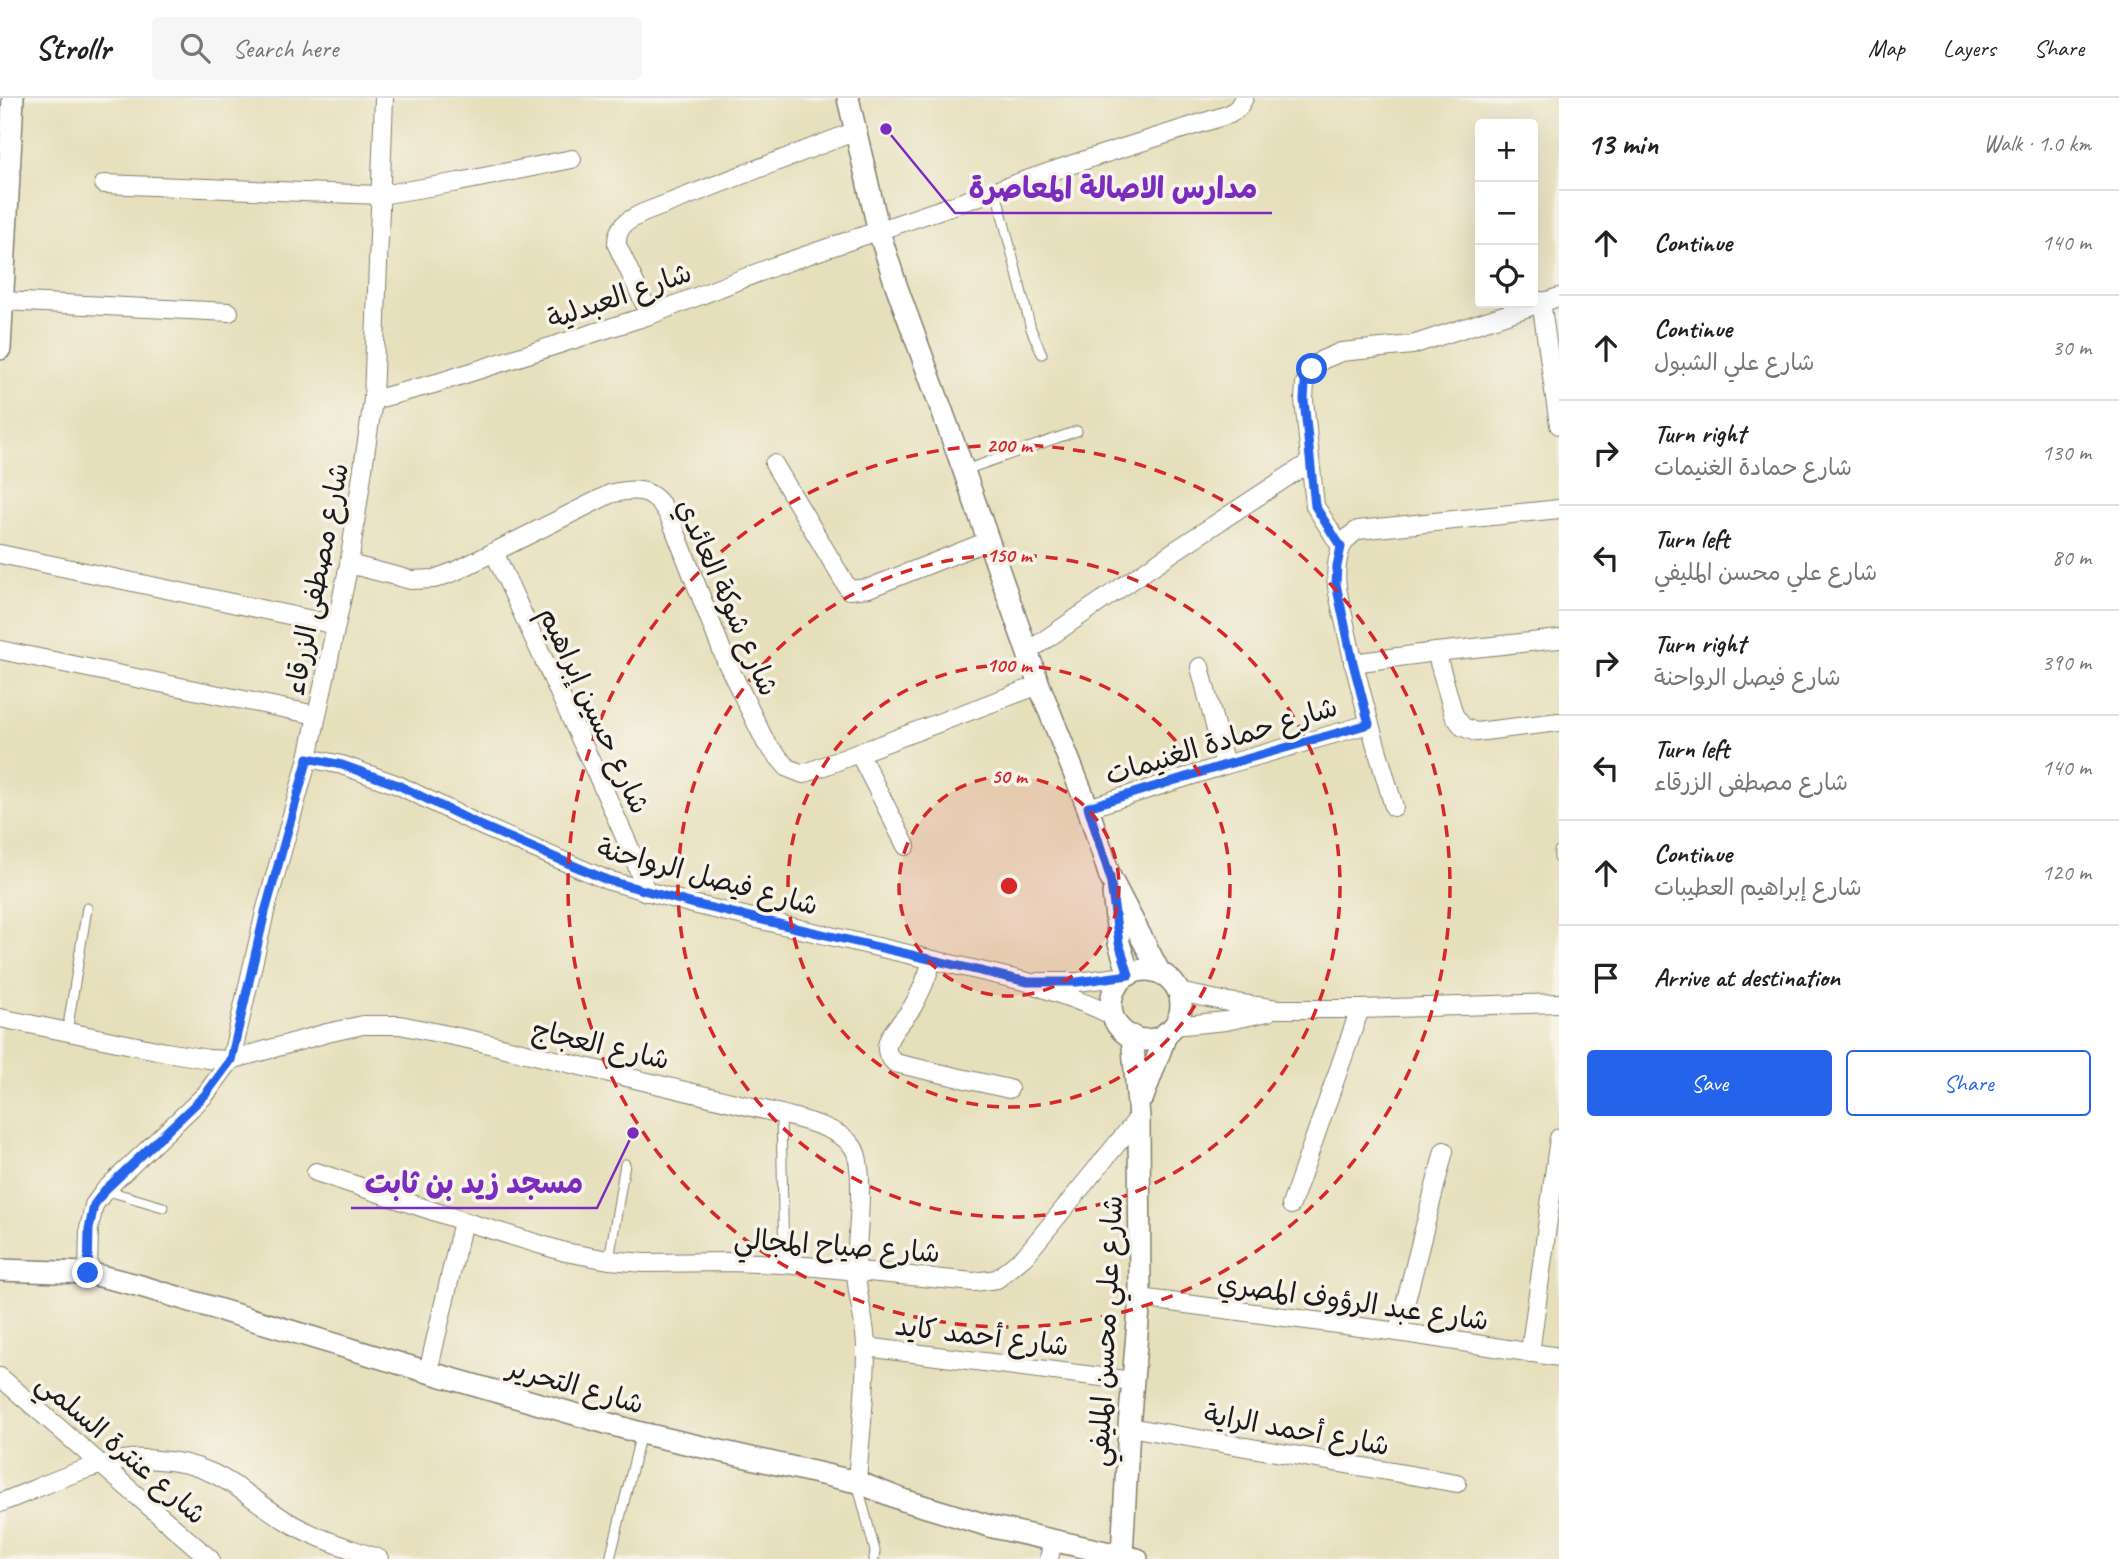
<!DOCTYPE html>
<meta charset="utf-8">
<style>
body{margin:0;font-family:Caveat,"Playpen Sans Arabic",sans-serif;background:#f6f6f6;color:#222}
.controls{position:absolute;right:21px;top:21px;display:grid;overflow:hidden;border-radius:7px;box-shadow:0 7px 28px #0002}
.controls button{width:63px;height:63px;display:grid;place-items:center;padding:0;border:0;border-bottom:2px solid #e0e0e0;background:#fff;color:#222;font:35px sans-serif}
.stop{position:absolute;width:21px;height:21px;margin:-16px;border:5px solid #2563eb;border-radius:50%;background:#fff}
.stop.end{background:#2563eb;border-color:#fff;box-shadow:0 2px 7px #0008}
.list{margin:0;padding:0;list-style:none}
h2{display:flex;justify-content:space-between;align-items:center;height:91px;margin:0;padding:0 28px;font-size:30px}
h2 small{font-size:23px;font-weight:400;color:#767676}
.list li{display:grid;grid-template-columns:46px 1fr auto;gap:21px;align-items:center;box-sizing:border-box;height:105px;padding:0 28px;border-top:2px solid #e0e0e0}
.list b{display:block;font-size:26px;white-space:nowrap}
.list p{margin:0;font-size:23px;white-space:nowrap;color:#767676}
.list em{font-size:23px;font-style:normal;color:#767676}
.actions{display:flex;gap:14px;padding:21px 28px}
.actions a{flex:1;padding:16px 0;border:2px solid #2563eb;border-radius:7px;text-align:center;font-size:24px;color:#2563eb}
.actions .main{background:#2563eb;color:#fff}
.icon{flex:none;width:38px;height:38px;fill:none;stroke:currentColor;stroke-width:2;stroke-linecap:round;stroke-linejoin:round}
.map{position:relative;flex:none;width:1559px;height:1461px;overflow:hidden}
header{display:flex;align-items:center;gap:42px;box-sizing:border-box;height:98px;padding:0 35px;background:#fff;border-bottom:2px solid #e0e0e0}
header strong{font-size:33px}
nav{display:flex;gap:38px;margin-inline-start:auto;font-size:24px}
.search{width:490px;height:63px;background:#f6f6f6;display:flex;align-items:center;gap:18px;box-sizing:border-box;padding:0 24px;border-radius:7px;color:#767676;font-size:26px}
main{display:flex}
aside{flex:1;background:#fff}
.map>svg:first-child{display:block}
</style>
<header>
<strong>Strollr</strong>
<div class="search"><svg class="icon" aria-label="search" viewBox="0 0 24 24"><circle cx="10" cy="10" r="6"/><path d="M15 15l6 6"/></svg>Search here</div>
<nav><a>Map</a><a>Layers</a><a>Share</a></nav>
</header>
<main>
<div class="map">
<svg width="1559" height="1461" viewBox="0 0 1559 1461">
<rect width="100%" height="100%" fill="#f7f3e8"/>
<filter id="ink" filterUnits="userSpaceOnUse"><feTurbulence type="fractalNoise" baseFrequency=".0143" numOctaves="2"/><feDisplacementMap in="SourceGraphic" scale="14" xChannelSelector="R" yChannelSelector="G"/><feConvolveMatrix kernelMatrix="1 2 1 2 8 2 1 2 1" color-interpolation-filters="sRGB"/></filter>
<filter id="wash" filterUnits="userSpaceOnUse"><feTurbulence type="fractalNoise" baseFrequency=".00686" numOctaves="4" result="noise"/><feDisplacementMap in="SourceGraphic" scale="28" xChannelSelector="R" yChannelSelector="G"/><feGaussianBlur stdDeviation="1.57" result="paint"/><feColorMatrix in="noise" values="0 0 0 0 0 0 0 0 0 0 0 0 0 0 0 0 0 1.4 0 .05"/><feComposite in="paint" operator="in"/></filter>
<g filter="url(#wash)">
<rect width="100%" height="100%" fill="#e6dfbb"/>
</g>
<g filter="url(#ink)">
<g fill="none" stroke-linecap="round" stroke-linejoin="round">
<g stroke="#817e6c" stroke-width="11">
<g id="service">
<path d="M 996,93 L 1031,231 L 1042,256"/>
<path d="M 965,372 L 1077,333"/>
<path d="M 1559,753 L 1559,760"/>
<path d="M 67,934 L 87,810"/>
<path d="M 781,1016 L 784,1166"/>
<path d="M 105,1092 L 163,1109"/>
<path d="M 609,1162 L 625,1066"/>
<path d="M 858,1388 L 875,1453 L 874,1461"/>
<path d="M 610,1461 L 641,1335"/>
</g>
</g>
<g stroke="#817e6c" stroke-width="20">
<g id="minor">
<path d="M 104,86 L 380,97 L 459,84 L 572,61"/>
<path d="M 3,203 L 229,214"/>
<path d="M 1541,203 L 1559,327"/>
<path d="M 650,217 L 617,147 C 616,128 628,122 643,115 L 856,33"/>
<path d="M 373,302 L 437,285 L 650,217 L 775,168 L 1094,59 L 1230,16 L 1238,10 L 1244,0"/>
<path d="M 774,366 L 849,492 L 869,490 L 988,443"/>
<path d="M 1341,449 L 1315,408 L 1304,302 L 1305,285 L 1312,271 L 1322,262 L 1341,254 L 1412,247 L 1559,199"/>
<path d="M 494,454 L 604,692 L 635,762 L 646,794"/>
<path d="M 0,456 L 336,527"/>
<path d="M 349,466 L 411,482 L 434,481 L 456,473 L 610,396 C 642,388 656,392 671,422 L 726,563 L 766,645 L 788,670 L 803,676 L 1039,587"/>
<path d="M 0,552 L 316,617"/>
<path d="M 1027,554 L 1173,454 L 1310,364"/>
<path d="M 1436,554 L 1454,617 L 1463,629 L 1476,634 L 1559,624"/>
<path d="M 1353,565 L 1436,554 L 1559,541"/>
<path d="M 1200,569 L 1225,667"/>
<path d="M 859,655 L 906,748"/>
<path d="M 308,660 L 342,667 L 398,687 L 482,728 L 607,782 L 693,806 L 1028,884 C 1055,896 1089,904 1114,919"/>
<path d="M 1394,709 C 1376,648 1358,588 1345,526 C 1341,507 1334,487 1337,467 C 1339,450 1344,441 1358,432 L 1559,411"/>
<path d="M 1088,710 L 1225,667 L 1369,626"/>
<path d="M 932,862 C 928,877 921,894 913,908 C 906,921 886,936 887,951 C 887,957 891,961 895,965 L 1009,991"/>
<path d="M 1038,884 L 1077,884 L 1127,878"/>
<path d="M 1179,894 L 1228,904 L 1278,911 L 1360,911 L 1559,905"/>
<path d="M 0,920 L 166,954 L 208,961 L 231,962 L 327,935 L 363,927 L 400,927 L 472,942 L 781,1016 C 802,1022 840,1030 853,1049 C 867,1069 856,1143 856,1171 C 856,1197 866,1223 866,1250 C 866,1295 860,1340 857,1384"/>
<path d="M 1174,928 L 1226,923 L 1268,914"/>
<path d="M 316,1074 L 463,1123 L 565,1154 L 609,1162 L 645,1165 L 728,1164 L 784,1166 L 974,1184 L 997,1181 L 1025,1158 L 1139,1019"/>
<path d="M 1291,1107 L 1360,911"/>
<path d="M 88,1175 L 89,1131 L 94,1107 L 105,1092 L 205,997 L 231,962 L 265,814 L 308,660 L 349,466 L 373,302 L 384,0"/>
<path d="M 1140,1200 L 1398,1234 L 1559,1259"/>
<path d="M 1398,1234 L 1444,1053"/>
<path d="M 866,1249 L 1133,1283"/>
<path d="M 1530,1255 L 1559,1040"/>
<path d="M 428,1274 L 463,1123"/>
<path d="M 0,1279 L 210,1461"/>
<path d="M 1129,1329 L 1457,1385"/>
<path d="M 0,1405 C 42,1389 86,1366 131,1361 C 140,1360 149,1361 158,1362 C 216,1365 239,1393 285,1422 C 314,1440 347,1449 379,1461"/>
<path d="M 1049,1461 L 1053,1442"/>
</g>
</g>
<g stroke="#817e6c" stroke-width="24">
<g id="tertiary">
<path d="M 848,0 L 879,134 L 896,187 L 964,373 L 1039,587 L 1088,710 L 1110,779 L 1160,875"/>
<path d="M 0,251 L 13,0"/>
<path d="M 1113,795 L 1119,845 L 1129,877"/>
<circle cx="1146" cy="907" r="35"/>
<path d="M 1143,999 L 1167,934"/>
<path d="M 0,1172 L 88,1175 L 137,1187 L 428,1274 L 641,1335 L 857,1384 L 903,1402 L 993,1429 L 1137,1461"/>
<path d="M 1122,1457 L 1129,1329 L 1140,1200 L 1139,1019 L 1132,938"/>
</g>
</g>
<use href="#service" stroke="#fff" stroke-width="9"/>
<use href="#minor" stroke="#fff" stroke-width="18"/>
<use href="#tertiary" stroke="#fff" stroke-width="21"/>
</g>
</g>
<g fill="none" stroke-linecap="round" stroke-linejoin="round" filter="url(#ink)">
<path stroke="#2563eb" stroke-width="9" d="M 88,1175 L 89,1131 L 94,1107 L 105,1092 L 205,997 L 231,962 L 265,814 L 308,660 L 342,667 L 398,687 L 482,728 L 607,782 L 694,806 L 1028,884 L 1077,884 L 1129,877 L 1119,845 L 1110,779 L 1088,709 L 1225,667 L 1369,626 L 1353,565 L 1336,486 L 1337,468 L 1341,449 L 1315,408 L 1304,302 L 1305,285 L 1312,271"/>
</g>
<circle cx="1009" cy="788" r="110" fill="#d62828" fill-opacity=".12"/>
<g fill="none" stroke="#d62828" stroke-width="3.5" stroke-dasharray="12 9">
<circle cx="1009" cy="788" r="110"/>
<circle cx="1009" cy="788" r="221"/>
<circle cx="1009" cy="788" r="331"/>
<circle cx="1009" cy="788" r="441"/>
</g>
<g text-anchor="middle" stroke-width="7" stroke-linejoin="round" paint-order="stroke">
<g font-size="28" fill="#1c1c1c" stroke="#f7f3e8">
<text transform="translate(619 197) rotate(-19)" y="10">شارع العبدلية</text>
<text transform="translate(316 481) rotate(-79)" y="10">شارع مصطفى الزرقاء</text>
<text transform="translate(728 499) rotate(66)" y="10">شارع شوكة العائدي</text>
<text transform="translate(595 612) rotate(65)" y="10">شارع حسين إبراهيم</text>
<text transform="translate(1221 642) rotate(-17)" y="10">شارع حمادة الغنيمات</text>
<text transform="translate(708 778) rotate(15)" y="10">شارع فيصل الرواحنة</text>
<text transform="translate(601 946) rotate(13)" y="10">شارع العجاج</text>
<text transform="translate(837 1147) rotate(4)" y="10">شارع صياح المجالي</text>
<text transform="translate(1353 1203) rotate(8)" y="10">شارع عبد الرؤوف المصري</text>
<text transform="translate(1105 1233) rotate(-87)" y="10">شارع علي محسن المليفي</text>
<text transform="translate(982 1237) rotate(7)" y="10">شارع أحمد كايد</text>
<text transform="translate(576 1287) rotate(16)" y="10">شارع التحرير</text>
<text transform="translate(1297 1331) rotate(10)" y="10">شارع أحمد الراية</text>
<text transform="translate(122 1350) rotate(41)" y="10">شارع عنترة السلمي</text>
</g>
</g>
<circle cx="1009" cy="788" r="10" fill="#d62828" stroke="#f7f3e8" stroke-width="3.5"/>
<g font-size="21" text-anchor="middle" font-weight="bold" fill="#d62828" stroke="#f7f3e8" stroke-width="7" stroke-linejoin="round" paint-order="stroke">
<text x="1009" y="354">200 m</text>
<text x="1009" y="464">150 m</text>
<text x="1009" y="574">100 m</text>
<text x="1009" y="685">50 m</text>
</g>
<path fill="none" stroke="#7b2cbf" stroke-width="2.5" d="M886 31L955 115H1272M633 1035L597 1110H351"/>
<g fill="#7b2cbf" stroke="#f7f3e8" stroke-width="2.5">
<circle cx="886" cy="31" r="7"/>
<circle cx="633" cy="1035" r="7"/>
</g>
<g font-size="30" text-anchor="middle" font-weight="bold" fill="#7b2cbf" stroke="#f7f3e8" stroke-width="7" stroke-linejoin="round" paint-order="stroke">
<text x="1113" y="100">مدارس الاصالة المعاصرة</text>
<text x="474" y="1095">مسجد زيد بن ثابت</text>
</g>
</svg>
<div class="controls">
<button>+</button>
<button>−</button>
<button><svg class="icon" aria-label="locate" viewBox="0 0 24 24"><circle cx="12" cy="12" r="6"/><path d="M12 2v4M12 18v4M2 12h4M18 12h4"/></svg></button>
</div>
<div class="stop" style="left:1312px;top:271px"></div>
<div class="stop end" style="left:88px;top:1175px"></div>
</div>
<aside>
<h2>13 min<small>Walk · 1.0 km</small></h2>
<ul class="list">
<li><svg class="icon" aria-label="ahead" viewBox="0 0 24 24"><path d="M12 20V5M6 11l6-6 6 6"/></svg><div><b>Continue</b></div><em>140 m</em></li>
<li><svg class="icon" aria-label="ahead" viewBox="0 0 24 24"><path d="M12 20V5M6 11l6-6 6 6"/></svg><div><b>Continue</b><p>شارع علي الشبول</p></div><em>30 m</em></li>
<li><svg class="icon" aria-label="right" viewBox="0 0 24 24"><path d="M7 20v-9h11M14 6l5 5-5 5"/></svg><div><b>Turn right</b><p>شارع حمادة الغنيمات</p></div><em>130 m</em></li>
<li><svg class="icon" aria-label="left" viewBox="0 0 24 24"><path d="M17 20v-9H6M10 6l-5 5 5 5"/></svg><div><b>Turn left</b><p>شارع علي محسن المليفي</p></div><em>80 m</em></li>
<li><svg class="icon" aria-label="right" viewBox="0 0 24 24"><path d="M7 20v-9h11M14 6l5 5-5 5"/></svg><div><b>Turn right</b><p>شارع فيصل الرواحنة</p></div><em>390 m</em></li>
<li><svg class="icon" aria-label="left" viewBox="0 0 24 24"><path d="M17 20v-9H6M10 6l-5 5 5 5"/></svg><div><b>Turn left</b><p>شارع مصطفى الزرقاء</p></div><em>140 m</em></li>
<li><svg class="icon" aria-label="ahead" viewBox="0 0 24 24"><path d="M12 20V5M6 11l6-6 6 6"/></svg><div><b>Continue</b><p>شارع إبراهيم العطيبات</p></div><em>120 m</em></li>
<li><svg class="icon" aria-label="arrive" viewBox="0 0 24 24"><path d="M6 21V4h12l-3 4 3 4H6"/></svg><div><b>Arrive at destination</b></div></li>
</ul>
<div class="actions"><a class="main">Save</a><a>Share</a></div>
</aside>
</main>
